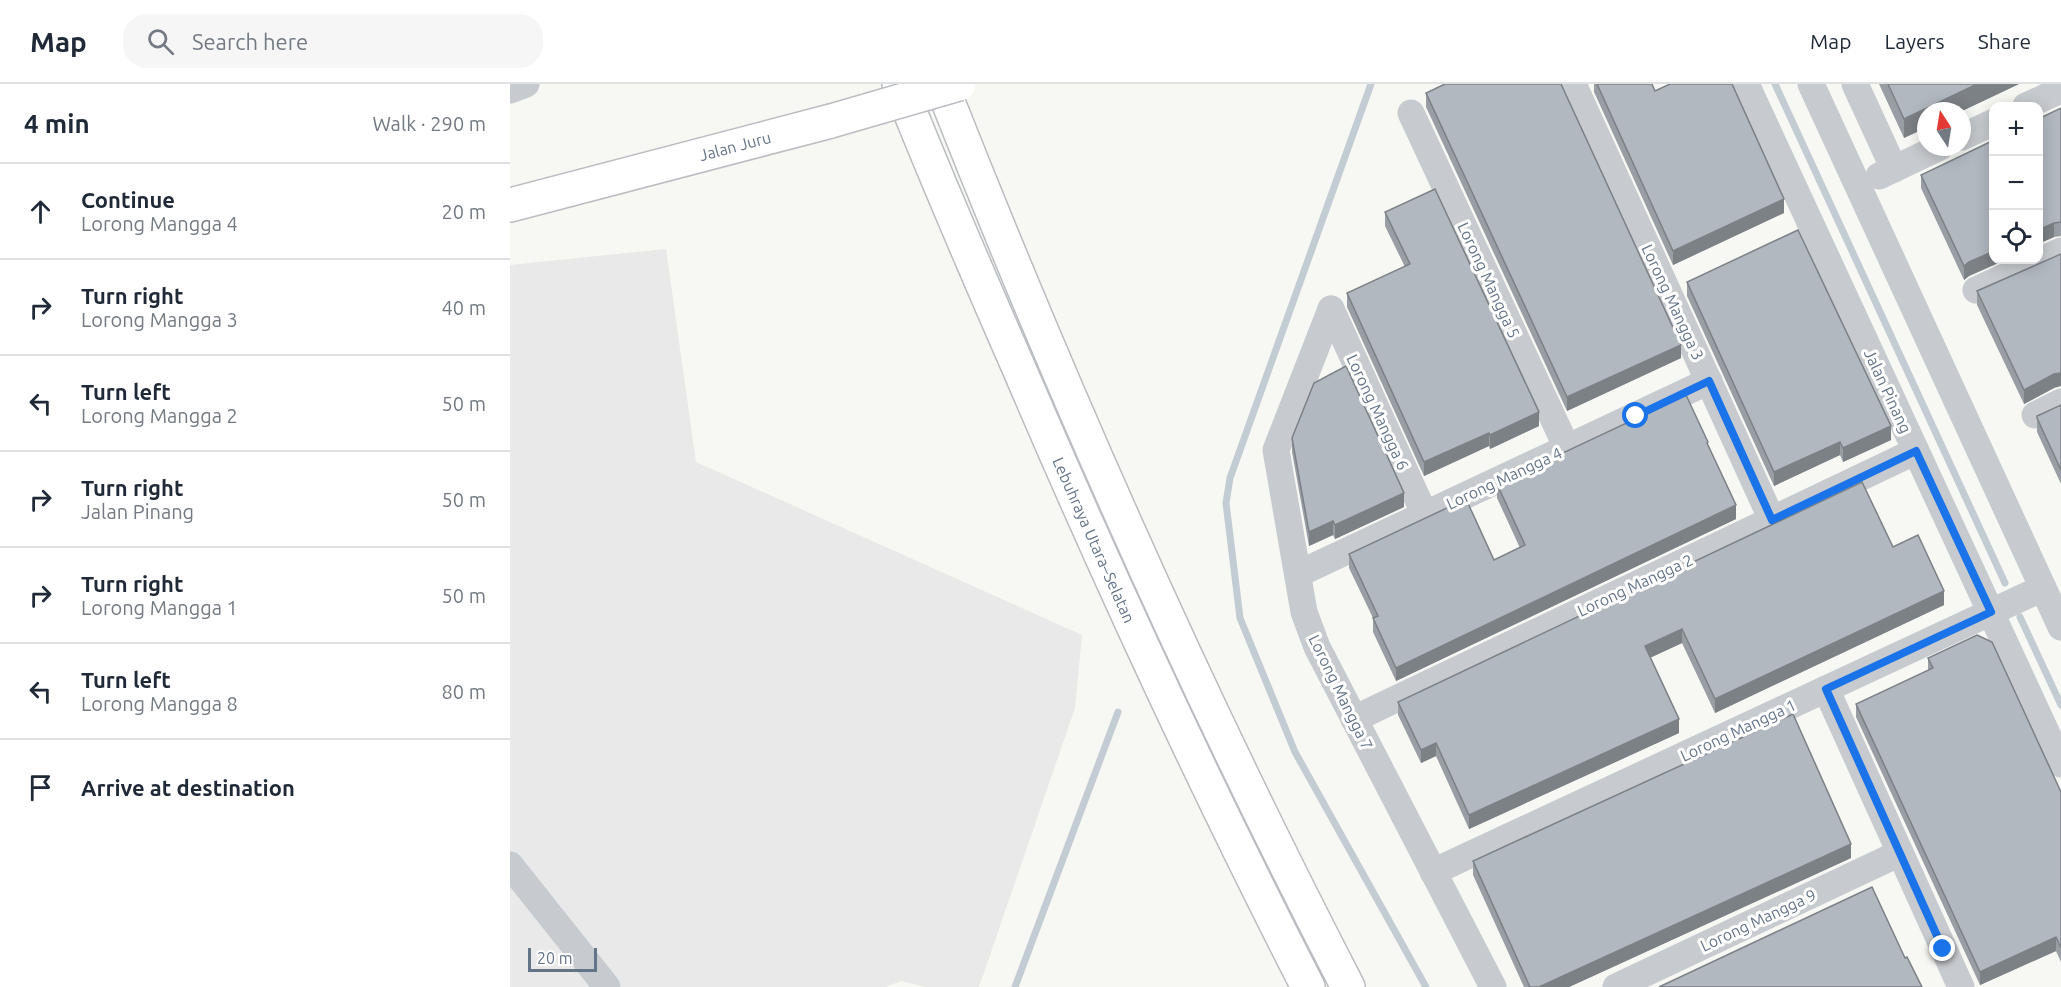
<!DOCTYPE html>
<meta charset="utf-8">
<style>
body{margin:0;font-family:Ubuntu,sans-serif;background:#f6f6f7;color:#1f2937}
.controls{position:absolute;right:18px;top:18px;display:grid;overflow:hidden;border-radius:12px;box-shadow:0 3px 15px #0003}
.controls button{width:54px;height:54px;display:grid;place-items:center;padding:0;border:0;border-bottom:2px solid #e0e1e3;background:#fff;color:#1f2937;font:30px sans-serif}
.compass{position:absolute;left:1407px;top:18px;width:54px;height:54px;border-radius:50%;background:#fff;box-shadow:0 3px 15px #0003;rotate:348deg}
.scale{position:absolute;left:18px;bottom:15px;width:69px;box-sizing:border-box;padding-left:6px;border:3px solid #647488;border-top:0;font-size:16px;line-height:21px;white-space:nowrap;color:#647488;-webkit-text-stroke:4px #fff;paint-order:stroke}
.stop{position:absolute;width:18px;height:18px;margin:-14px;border:4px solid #1a73e8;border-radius:50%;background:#fff}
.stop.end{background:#1a73e8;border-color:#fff;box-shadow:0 2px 6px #0008}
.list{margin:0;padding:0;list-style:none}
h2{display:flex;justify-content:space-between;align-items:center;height:78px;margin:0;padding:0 24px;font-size:26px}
h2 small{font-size:20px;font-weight:400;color:#747a83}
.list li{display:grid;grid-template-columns:39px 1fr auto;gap:18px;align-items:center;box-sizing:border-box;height:96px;padding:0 24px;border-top:2px solid #e0e1e3}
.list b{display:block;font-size:22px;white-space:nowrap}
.list p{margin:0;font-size:20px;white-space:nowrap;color:#747a83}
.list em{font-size:20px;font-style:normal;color:#747a83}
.icon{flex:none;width:33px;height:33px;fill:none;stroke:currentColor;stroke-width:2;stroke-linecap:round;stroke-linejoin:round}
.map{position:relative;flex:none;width:1551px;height:903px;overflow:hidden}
header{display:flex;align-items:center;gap:36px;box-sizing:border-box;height:84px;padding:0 30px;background:#fff;border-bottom:2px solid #e0e1e3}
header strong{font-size:28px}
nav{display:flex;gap:33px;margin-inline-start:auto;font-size:21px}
.search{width:420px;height:54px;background:#f6f6f7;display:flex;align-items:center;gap:15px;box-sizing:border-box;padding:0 21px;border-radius:24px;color:#747a83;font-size:22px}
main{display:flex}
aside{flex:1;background:#fff}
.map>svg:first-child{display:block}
</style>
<header>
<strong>Map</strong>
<div class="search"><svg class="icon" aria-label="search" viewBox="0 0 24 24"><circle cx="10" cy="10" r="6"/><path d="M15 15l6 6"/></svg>Search here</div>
<nav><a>Map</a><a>Layers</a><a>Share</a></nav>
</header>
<main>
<aside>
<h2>4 min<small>Walk · 290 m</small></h2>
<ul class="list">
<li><svg class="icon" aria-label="ahead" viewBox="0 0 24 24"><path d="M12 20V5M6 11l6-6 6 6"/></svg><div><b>Continue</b><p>Lorong Mangga 4</p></div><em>20 m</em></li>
<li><svg class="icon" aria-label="right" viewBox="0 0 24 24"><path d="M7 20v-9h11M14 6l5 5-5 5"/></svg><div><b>Turn right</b><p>Lorong Mangga 3</p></div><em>40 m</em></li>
<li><svg class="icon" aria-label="left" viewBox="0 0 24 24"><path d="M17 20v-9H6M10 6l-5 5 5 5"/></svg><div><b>Turn left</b><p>Lorong Mangga 2</p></div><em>50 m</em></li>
<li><svg class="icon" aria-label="right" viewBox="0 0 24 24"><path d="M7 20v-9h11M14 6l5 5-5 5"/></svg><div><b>Turn right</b><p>Jalan Pinang</p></div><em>50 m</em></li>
<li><svg class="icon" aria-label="right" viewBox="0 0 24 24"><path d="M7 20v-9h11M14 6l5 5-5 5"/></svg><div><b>Turn right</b><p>Lorong Mangga 1</p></div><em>50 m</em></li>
<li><svg class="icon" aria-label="left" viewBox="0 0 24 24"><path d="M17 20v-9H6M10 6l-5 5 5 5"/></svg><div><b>Turn left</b><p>Lorong Mangga 8</p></div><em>80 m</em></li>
<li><svg class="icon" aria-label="arrive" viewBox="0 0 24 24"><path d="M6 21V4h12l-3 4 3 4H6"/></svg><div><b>Arrive at destination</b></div></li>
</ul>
</aside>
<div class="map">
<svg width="1551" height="903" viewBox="0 0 1551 903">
<rect width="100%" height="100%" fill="#f7f8f4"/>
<path fill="#e8e9e8" d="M 156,165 L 186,378 L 572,551 L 565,624 L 469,903 L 415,903 L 391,897 L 375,903 L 0,903 L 0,181 Z"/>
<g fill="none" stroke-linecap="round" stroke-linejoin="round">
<g stroke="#c3ccd2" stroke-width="7">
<path d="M 861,0 L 720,394 L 716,419 L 730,534 L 785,668 L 916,903"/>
<path d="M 1265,0 L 1495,499"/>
<path d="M 1510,533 L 1551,621"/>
<path d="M 505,903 L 608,628"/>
</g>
<g stroke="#babdc2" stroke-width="36">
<path id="major" d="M 0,121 L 321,37"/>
</g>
<g stroke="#b9bcc0" stroke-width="36">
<g id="highway">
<path d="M 389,0 C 427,97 469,193 511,289 C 600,497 695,702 798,903"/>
<path d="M 431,0 C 552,307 686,610 838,903"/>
</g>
</g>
<g stroke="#c7cace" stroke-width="27">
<path d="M 1063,0 L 1262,436"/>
<path d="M 1236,0 L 1551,680"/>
<path d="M 1301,0 L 1551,543"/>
<path d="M 1345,0 L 1384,85"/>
<path d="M 0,6 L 16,0"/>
<path d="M 1516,22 L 1551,6"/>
<path d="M 901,29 L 1057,364"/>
<path d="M 1452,53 L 1484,38"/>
<path d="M 1369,92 L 1430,63"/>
<path d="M 1466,206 L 1551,167"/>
<path d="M 821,225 L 766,366 L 794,528 L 807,563 L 983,903"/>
<path d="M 821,225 L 915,431"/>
<path d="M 1525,331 L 1551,318"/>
<path d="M 788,490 L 1199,297"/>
<path d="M 1316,605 L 1451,903"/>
<path d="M 844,635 L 1406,367"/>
<path d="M 0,781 L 97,903"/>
<path d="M 923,788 L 1533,504"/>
<path d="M 1106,903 L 1390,769"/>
</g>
<use href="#major" stroke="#fff" stroke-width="33"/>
<use href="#highway" stroke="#fff" stroke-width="33"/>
<g stroke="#babdc2" stroke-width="36" stroke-linecap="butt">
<path id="major-bridge" d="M 321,37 L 449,0"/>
</g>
<use href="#major-bridge" stroke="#fff" stroke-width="33"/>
</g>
<g fill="#989ea4">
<path d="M 1084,0 L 1142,0 L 1145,7 L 1274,129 L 1163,181 L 1084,8 Z"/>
<path d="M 1369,0 L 1509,0 L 1452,27 L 1416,27 L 1394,54 Z"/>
<path d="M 916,9 L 1171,274 L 1057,327 L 916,23 Z"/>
<path d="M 1551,24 L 1551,152 L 1544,153 L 1528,160 Z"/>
<path d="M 1411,91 L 1484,176 L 1495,176 L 1459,192 L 1454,196 L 1411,104 Z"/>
<path d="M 875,128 L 1029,342 L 980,365 L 979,362 L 914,392 L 837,223 L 837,209 L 895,183 L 875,142 Z"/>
<path d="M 1177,198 L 1381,356 L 1333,378 L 1330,371 L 1264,402 L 1177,212 Z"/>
<path d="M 1467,207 L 1544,304 L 1514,320 L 1467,221 Z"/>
<path d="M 1551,321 L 1551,400 L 1527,348 L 1527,332 Z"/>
<path d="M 782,354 L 894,423 L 825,455 L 823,451 L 799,462 L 782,368 Z"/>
<path d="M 1198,362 L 1226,435 L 886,597 L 863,548 L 863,534 L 839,484 L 839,470 L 984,476 L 1010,464 L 987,414 L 987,400 Z"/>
<path d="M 1383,463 L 1434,521 L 1205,629 L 1172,559 L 1140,574 L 1169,649 L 959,745 L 926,672 L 911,679 L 888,631 L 888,618 Z"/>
<path d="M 1418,574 L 1551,708 L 1551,878 L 1546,867 L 1470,901 L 1346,633 L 1346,620 L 1418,587 Z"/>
<path d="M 1341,774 L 1059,903 L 1014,903 L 963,791 L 963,777 Z"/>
</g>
<g fill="#7c8186">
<path d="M 1467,0 L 1509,0 L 1452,27 L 1416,27 L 1416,44 L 1394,54 L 1394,35 Z"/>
<path d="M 1274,115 L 1274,129 L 1163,181 L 1163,167 Z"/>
<path d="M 1544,139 L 1544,153 L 1528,160 L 1528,146 Z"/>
<path d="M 1484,167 L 1484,176 L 1495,176 L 1459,192 L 1454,196 L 1454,182 L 1459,178 Z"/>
<path d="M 1171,261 L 1171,274 L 1057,327 L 1057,313 Z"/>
<path d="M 1551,289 L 1551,302 L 1544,304 L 1514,320 L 1514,306 L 1544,290 Z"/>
<path d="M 1029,328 L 1029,342 L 980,365 L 980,351 Z"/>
<path d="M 1381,342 L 1381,356 L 1333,378 L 1333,364 Z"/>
<path d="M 979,349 L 979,362 L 914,392 L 914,378 Z"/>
<path d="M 1330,358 L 1330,371 L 1264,402 L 1264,388 Z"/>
<path d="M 894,409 L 894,423 L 825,455 L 825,441 Z"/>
<path d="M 1226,421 L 1226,435 L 886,597 L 886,584 Z"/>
<path d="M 823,437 L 823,451 L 799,462 L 799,448 Z"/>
<path d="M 1434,507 L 1434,521 L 1205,629 L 1205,615 Z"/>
<path d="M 1172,545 L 1172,559 L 1135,576 L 1135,562 Z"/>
<path d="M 1169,635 L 1169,649 L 959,745 L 959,731 Z"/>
<path d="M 926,659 L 926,672 L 911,679 L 911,666 Z"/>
<path d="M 1341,760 L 1341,774 L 1059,903 L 1029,903 Z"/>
<path d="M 1546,853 L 1546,867 L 1470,901 L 1470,888 Z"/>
</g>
<g fill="#b1b8bf" stroke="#7c8186" stroke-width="1.5">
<path d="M 935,0 L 1051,0 L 1171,261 L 1057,313 L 916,9 Z"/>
<path d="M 1087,0 L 1142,0 L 1145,7 L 1160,0 L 1222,0 L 1274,115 L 1163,167 Z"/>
<path d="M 1378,0 L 1467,0 L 1394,35 Z"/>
<path d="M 1551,24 L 1551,138 L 1544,139 L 1528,146 L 1528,35 Z"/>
<path d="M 1484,56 L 1484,167 L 1459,178 L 1454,182 L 1411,91 Z"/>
<path d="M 925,105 L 1029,328 L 980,351 L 979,349 L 914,378 L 837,209 L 900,180 L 875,128 Z"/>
<path d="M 1288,146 L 1381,342 L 1333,364 L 1330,358 L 1264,388 L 1177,198 Z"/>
<path d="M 1551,170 L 1551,289 L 1544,290 L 1514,306 L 1467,207 Z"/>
<path d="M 836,282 L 894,409 L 825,441 L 823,437 L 799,448 L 782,354 L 804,299 Z"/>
<path d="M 1176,311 L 1198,358 L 1197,359 L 1226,421 L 886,584 L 863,534 L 868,532 L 839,470 L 956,415 L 984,476 L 1015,461 L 987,400 Z"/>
<path d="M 1551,321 L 1551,386 L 1527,334 L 1527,332 Z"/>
<path d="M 1352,398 L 1383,463 L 1408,451 L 1434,507 L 1205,615 L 1172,545 L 1135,562 L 1169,635 L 959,731 L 926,659 L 911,666 L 888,618 Z"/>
<path d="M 1467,551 L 1482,558 L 1551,708 L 1551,864 L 1546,853 L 1470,888 L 1346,620 L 1423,584 L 1418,574 Z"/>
<path d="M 1283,630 L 1341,760 L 1029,903 L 1020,903 L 963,777 Z"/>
<path d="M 1362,803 L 1395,874 L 1397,873 L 1412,903 L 1149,903 Z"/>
</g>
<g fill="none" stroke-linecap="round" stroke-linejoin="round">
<path stroke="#1a73e8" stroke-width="8" d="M 1126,332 L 1199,297 L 1262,436 L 1406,367 L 1481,528 L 1316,605 L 1433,865"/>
</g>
<g text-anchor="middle" stroke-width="6" stroke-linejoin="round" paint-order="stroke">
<g font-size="16" fill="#647488" stroke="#fff">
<text transform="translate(225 62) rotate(-15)" y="6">Jalan Juru</text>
<text transform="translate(979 196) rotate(65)" y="6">Lorong Mangga 5</text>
<text transform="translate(1163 218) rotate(65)" y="6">Lorong Mangga 3</text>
<text transform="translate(1378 307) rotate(65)" y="6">Jalan Pinang</text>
<text transform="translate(868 328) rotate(65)" y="6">Lorong Mangga 6</text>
<text transform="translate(994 394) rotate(-25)" y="6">Lorong Mangga 4</text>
<text transform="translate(584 456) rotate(66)" y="6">Lebuhraya Utara–Selatan</text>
<text transform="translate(1125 501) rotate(-25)" y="6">Lorong Mangga 2</text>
<text transform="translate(831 608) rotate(64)" y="6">Lorong Mangga 7</text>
<text transform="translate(1228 646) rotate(-25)" y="6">Lorong Mangga 1</text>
<text transform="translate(1248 836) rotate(-25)" y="6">Lorong Mangga 9</text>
</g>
</g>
</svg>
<div class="controls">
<button>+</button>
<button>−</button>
<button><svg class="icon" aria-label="locate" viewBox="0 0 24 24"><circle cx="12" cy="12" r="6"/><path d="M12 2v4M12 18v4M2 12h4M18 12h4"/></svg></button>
</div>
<svg class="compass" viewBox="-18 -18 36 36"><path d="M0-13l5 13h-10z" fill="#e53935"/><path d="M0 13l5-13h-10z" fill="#747a83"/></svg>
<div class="scale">20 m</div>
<div class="stop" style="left:1126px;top:332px"></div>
<div class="stop end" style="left:1433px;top:865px"></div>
</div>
</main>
